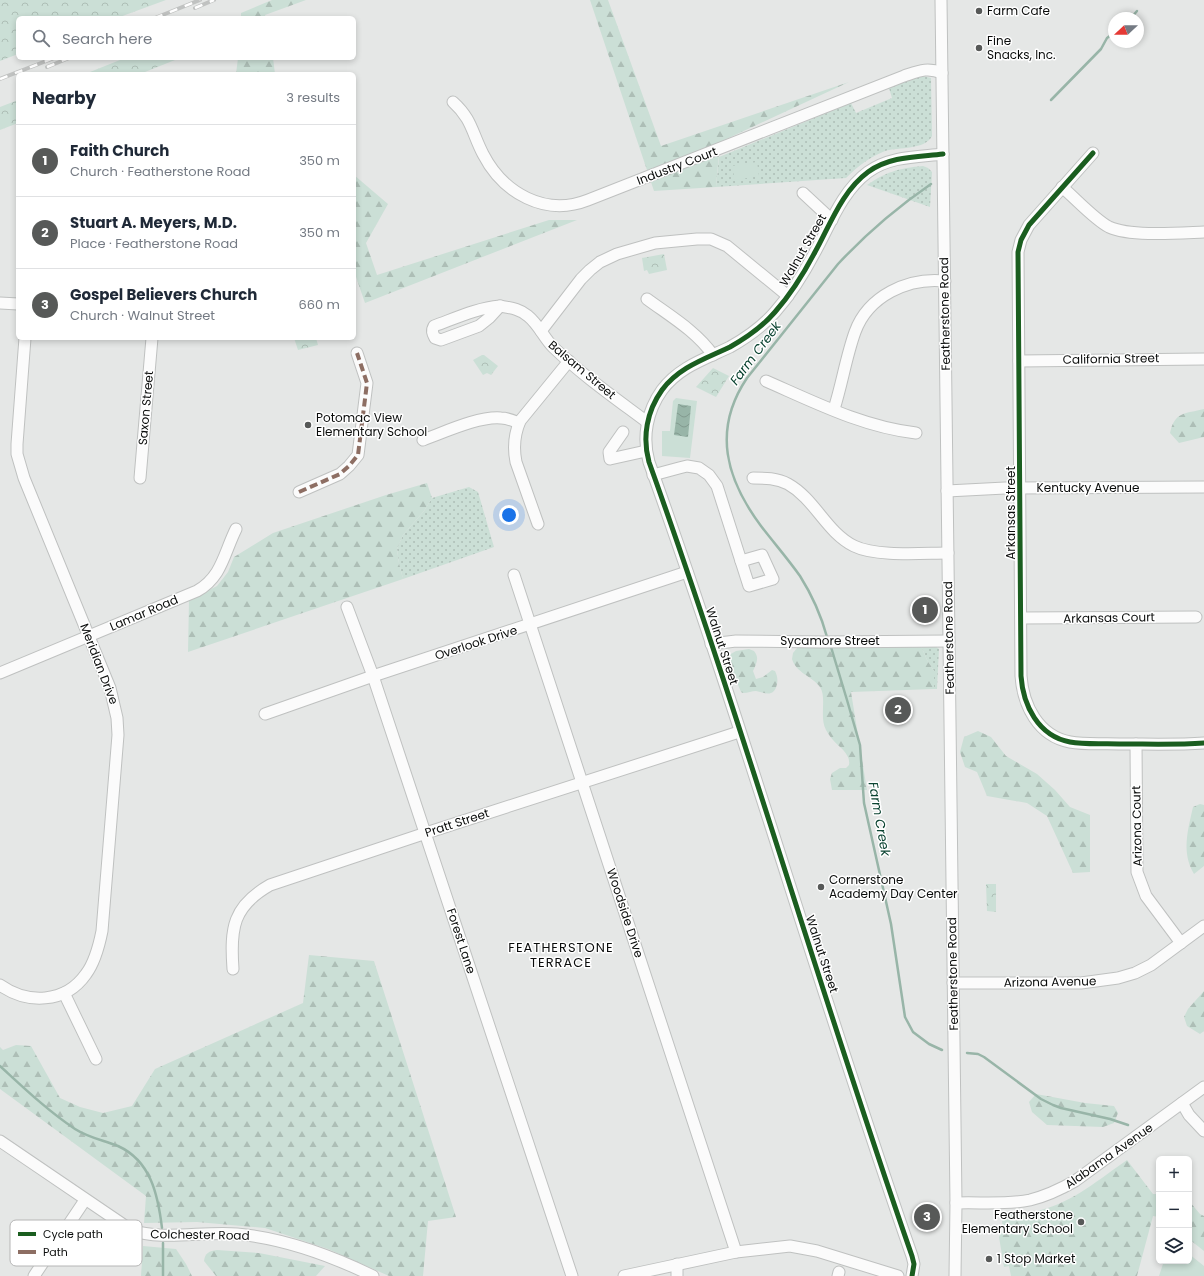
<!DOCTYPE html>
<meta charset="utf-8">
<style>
body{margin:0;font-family:Poppins,sans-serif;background:#f2f2f3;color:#1f2937}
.controls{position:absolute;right:12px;bottom:12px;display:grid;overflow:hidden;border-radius:6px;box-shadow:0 2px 6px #0003}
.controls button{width:36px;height:36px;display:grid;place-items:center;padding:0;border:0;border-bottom:1px solid #e0e1e3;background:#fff;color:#1f2937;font:20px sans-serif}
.compass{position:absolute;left:1108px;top:12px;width:36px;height:36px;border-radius:50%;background:#fff;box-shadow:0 2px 6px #0003;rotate:248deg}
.you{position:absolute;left:509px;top:515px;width:14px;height:14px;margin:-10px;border:3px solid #fff;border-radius:50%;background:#1a73e8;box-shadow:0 0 0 6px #1a73e833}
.badge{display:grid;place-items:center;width:26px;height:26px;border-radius:50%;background:#575958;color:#fff;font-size:13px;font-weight:700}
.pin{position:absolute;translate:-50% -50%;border:2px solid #fff;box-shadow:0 1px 4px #0006}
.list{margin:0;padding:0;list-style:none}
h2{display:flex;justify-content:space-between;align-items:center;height:52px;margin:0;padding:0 16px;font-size:17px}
h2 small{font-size:13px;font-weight:400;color:#747a83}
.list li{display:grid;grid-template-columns:26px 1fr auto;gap:12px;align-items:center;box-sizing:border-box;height:72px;padding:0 16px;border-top:1px solid #e0e1e3}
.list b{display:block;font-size:15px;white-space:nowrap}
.list p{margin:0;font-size:13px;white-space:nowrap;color:#747a83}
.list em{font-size:13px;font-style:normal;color:#747a83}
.icon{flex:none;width:22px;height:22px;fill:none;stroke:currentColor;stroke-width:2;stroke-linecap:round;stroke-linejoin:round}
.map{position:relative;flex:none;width:1204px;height:1276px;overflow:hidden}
.search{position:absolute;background:#fff;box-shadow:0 2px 6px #0003;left:16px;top:16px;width:340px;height:44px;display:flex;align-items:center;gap:10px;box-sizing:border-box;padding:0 14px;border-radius:6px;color:#747a83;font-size:15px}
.panel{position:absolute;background:#fff;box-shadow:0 2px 6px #0003;left:16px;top:72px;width:340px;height:268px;border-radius:6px}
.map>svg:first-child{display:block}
</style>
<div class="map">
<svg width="1204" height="1276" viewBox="0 0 1204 1276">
<defs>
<pattern id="grass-dots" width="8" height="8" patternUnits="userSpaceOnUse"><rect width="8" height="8" fill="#cbdfd6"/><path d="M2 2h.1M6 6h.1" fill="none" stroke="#adbeb6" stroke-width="1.8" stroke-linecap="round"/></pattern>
<pattern id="forest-firs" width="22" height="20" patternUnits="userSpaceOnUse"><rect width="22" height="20" fill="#cbdfd6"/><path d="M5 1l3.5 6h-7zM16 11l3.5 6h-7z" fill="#adbeb6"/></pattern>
<pattern id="park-crowns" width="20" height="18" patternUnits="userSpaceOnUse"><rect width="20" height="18" fill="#cbdfd6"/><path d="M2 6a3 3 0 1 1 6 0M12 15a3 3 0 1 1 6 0" fill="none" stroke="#adbeb6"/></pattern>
<pattern id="water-waves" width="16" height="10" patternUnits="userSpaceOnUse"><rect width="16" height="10" fill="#98b5a8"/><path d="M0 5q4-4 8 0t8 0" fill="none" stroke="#829a8f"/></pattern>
</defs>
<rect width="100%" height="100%" fill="#e5e7e6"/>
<g fill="url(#grass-dots)">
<path d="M 923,76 L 931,78 L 932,136 C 925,150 899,147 885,151 C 870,157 858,166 846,178 L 716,187 L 719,157 L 851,103 L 856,113 L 892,98 L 889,88 L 915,77 Z"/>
<path d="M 923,166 L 928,168 L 932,172 L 930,207 L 867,185 C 886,172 899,168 923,166 Z"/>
<path d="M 469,487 L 478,492 L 494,547 L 403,579 L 399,563 L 397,549 L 403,535 L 424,511 L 432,498 Z"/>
<path d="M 921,646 L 935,646 L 939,649 L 937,689 L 934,689 L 934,671 L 927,660 Z"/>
</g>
<g fill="url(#forest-firs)">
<path d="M 272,0 L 306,0 L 265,15 L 266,18 L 241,18 L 241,13 Z"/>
<path d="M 590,0 L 608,0 L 661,146 L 849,82 L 720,142 L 716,187 L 654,191 Z"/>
<path d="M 238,58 L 273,58 L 275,74 L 236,74 Z"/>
<path d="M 354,175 L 388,204 L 366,243 L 377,275 L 549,220 L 577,220 L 365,303 L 354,271 Z"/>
<path d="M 1204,409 L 1204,437 L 1179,443 L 1170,433 C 1175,411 1185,414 1204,409 Z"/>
<path d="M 427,483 L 432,498 L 424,511 L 403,535 L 397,549 L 399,563 L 403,579 L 188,652 L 189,600 L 217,586 L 228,572 L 234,557 L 273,533 L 386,495 Z"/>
<path d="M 921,646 L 927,660 L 934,671 L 934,689 L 851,692 L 867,790 L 832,790 L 830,779 L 832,773 L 840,768 L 846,768 L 849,765 C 851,754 839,747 833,740 C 830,737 828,733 826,730 C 819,717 827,698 820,687 C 812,676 796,673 792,659 L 793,653 L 797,648 L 865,648 Z"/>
<path d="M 749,649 L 754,651 C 760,658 756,664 753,671 L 756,679 L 763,677 L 772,670 L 775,671 C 777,675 778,679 777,684 C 774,698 765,693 756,691 C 752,691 748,693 743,693 L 741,692 L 730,665 L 729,655 L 736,651 Z"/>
<path d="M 978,731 L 991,737 L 1006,756 L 1037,774 L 1055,790 L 1070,807 L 1090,815 L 1090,872 L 1073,873 L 1047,816 L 1027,803 L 987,796 L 977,772 L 965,767 L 960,752 L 964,737 Z"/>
<path d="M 1200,804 L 1204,805 L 1204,866 L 1194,874 C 1181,852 1188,830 1193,807 Z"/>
<path d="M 309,955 L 374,961 L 456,1217 L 428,1221 L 423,1276 L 389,1276 L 328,1249 L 265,1228 L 197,1222 L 144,1223 L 146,1196 L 0,1089 L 0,1047 L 3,1050 L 16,1045 L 31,1046 L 60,1098 L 80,1107 L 103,1113 L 132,1106 L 155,1069 L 303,1003 Z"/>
<path d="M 1204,991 L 1204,1031 L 1200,1034 L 1187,1026 L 1184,1017 L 1188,1009 Z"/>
<path d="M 1036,1094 L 1085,1103 L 1114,1106 L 1118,1113 L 1114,1123 L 1103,1127 L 1047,1125 L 1032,1112 L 1029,1102 Z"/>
<path d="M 1127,1160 L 1153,1194 L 1159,1194 L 1159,1217 L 1153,1216 L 1137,1276 L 1011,1276 L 1009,1266 L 1004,1267 L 999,1237 L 1003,1229 L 1001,1213 C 1014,1213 1029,1213 1041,1210 C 1073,1202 1101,1178 1127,1160 Z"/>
<path d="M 1189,1201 L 1200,1214 L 1204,1216 L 1204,1251 L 1189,1239 Z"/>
<path d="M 143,1246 L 176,1249 L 186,1264 L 192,1276 L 141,1276 Z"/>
<path d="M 217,1250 L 259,1253 L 325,1266 L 316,1276 L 216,1276 L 204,1261 C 205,1253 209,1251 217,1250 Z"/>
</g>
<g fill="url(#park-crowns)">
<path d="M 0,0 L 166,0 L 117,18 L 18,18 L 18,54 L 0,61 Z"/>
<path d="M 125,58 L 180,58 L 140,74 L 85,74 Z"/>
<path d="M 18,100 L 18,123 L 0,130 L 0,107 Z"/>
<path d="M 664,254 L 667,270 L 649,274 L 647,270 L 644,271 L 642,258 Z"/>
<path d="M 294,338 L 316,338 L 318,345 L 298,350 Z"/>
<path d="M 482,355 L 484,355 L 498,366 L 491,375 L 487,373 L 483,375 L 473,360 Z"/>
<path d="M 713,368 L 729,376 L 716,397 L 696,387 Z"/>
<path d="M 986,884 L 996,884 L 996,912 L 987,911 Z"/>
</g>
<g fill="#cbdfd6">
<path d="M 757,162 L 759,176 L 735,180 L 732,166 Z"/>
<path d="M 676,398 L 697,401 L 690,458 L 662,456 L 662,431 L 670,431 L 673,401 Z"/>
<path d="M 1189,1254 L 1204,1266 L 1204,1276 L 1159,1276 L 1164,1261 L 1189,1261 Z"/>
</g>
<path fill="url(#water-waves)" d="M 678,404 L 691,406 L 688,437 L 674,435 Z"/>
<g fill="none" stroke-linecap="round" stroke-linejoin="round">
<g stroke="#98b5a8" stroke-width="2.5">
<path d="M 1131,18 L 1137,11"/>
<path d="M 1051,100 L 1101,49 L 1107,38 L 1114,33"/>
<path d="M 827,637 C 821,615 812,595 800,576 C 788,559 774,543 761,526 C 726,479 712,430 747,378 L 838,264 C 865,235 899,206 931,184"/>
<path d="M 831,647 L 847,700 L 860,745 L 864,803 L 891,924 L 905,1017 L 913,1032 L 929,1044 L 942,1050"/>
<path d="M 967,1053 L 978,1054 L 984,1057 L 1041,1099 L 1053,1105 L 1061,1108 L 1110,1119 L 1128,1125"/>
<path d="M 0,1066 C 24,1088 48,1111 75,1129 C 89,1138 103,1140 118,1146 C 151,1161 158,1195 162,1228"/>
<path d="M 163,1243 L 163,1276"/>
</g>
<g stroke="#bfc1c0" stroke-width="13">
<g id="minor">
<path d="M 941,0 L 956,1203 L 955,1276"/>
<path d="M 453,102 C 472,119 472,133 483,154 C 503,193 545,217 588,200 L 904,76 C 919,71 927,67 942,73"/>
<path d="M 1093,153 L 1029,225 L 1021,240 L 1018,252 L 1021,676 C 1023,705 1038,736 1070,742 C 1086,745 1105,743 1122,744 C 1149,744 1177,745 1204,743"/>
<path d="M 1062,187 C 1075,198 1095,220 1109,227 C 1131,237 1179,233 1204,232"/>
<path d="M 803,193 L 832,220"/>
<path d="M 647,299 C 670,316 696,331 713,355"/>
<path d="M 0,303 L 18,304"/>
<path d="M 500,306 C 511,308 520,309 528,316 C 539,325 544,338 553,347 C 582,375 615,398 647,422"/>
<path d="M 500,306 L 489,318 L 479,326 L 441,340 L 435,338 C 433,334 431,331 434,326 C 456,318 477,308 500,306 Z"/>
<path d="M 541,331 L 581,279 L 590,270 L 600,262 L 617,254 L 655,243 L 697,239 L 711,239 L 727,246 L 788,296"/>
<path d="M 1019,361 L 1204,359"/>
<path d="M 766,381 C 814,402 863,427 916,433"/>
<path d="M 834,409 C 842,384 846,357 855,332 C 868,296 908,277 945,281"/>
<path d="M 623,432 L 609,452 L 610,459 L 646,451"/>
<path d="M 423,440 C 445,432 479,416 501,418 C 508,418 514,421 519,423"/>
<path d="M 653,475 L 679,468 L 687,466 L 699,468 L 709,475 L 717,486 L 741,561"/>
<path d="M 140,478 L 152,338"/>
<path d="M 753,478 C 765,478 777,478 788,484 C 815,499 826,532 854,546 C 876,557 923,553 948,553"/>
<path d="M 947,491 L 1005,488 L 1204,487"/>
<path d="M 299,492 L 340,474 L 349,466 L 358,455 L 367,383 L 357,353"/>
<path d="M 538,524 L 516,462 C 513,447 514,435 520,421 L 569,361"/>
<path d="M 762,555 L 773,579 L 749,586 L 741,561 Z"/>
<path d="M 514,575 L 736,1252"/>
<path d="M 347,607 L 373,676 L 572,1276"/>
<path d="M 1021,618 L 1196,617"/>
<path d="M 711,644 L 736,641 L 821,642 L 949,641"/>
<path d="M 0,673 L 197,591 C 222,577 224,553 236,529"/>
<path d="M 265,714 L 373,676 L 687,572"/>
<path d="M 1136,744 L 1137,872 L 1146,896 L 1181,943"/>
<path d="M 233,969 C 230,928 233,906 270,885 L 426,833 L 739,732"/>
<path d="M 953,983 L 1081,983 L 1118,978 L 1135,973 L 1151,965 L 1204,926"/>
<path d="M 0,985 C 27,1004 65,1004 86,974 C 95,962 99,946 102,931 L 118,735 L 117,718 L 110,688 L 24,478 L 17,454 L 17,444 L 25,338"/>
<path d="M 64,993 L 96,1059"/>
<path d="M 1182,1103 L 1189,1115 L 1204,1131"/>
<path d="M 0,1141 L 131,1230 C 162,1241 203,1231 237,1234 C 282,1238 332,1256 373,1276"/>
<path d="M 956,1203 C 979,1202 1007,1205 1030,1200 C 1046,1196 1061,1189 1075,1181 L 1204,1087"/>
<path d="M 34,1276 L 85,1200"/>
<path d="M 624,1276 L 736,1252 L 790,1246 L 817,1251 L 898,1276"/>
<path d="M 677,1276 L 677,1264"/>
<path d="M 838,1276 L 839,1272"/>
<path d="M 912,1276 L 914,1264 L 912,1256 C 820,993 743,724 649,462 C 642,437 647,411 662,390 C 679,367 705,359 730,347 C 746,338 763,326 775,312 C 791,294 804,273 815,252 C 830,225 842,191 868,172 C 890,156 917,157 943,154"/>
</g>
</g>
<use href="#minor" stroke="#fbfbfb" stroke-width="11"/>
<g stroke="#c0c2c1" stroke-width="4">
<g id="rail">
<path d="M 195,8 L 214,0"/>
<path d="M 155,18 L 200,0"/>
<path d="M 47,67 L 69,58"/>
<path d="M 0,79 L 54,58"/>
</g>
</g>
<use href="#rail" stroke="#fff" stroke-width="2.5" stroke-dasharray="8" stroke-linecap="butt"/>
<path stroke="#8d6e63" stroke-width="4" stroke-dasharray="8 4" stroke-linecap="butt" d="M 299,492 L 340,474 L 349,466 L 358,455 L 367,383 L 357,353"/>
<g stroke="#fff" stroke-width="8">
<g id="cycleway">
<path d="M 1093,153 L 1029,225 L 1021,240 L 1018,252 L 1021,676 C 1023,705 1038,736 1070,742 C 1086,745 1105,743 1122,744 C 1149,744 1177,745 1204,743"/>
<path d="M 912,1276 L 914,1264 L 912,1256 C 820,993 743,724 649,462 C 642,437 647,411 662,390 C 679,367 705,359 730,347 C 746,338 763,326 775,312 C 791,294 804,273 815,252 C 830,225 842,191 868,172 C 890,156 917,157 943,154"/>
</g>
</g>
<use href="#cycleway" stroke="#1b5e20" stroke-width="5"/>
</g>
<g fill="#575958" stroke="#fff" stroke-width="1.5">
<circle cx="979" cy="11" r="4"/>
<circle cx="979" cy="48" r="4"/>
<circle cx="308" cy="425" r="4"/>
<circle cx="821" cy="887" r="4"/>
<circle cx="1081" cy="1222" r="4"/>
<circle cx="989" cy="1259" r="4"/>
</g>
<g text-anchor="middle" stroke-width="3" stroke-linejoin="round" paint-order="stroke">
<g font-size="12" fill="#0a0c0b" stroke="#fff" text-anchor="start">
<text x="987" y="15">Farm Cafe</text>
<text x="987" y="45">Fine<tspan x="987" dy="14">Snacks, Inc.</tspan></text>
<text x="316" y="422">Potomac View<tspan x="316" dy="14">Elementary School</tspan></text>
<text x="829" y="884">Cornerstone<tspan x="829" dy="14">Academy Day Center</tspan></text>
<text x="1073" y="1219" text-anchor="end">Featherstone<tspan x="1073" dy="14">Elementary School</tspan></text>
<text x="997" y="1263">1 Stop Market</text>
</g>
<g font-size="12" fill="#0a0c0b" stroke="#fff">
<text transform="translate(677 166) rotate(-21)" y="4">Industry Court</text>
<text transform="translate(803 250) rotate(-60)" y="4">Walnut Street</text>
<text transform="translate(945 314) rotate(-91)" y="4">Featherstone Road</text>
<text transform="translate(1111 359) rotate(-1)" y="4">California Street</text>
<text transform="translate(582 370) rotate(40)" y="4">Balsam Street</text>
<text transform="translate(146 408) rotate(-85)" y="4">Saxon Street</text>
<text x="1088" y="492">Kentucky Avenue</text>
<text transform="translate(1011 513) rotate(-90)" y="4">Arkansas Street</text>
<text transform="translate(144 613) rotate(-23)" y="4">Lamar Road</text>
<text transform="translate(1109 618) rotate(-1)" y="4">Arkansas Court</text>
<text transform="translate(949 638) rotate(-91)" y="4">Featherstone Road</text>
<text x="830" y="645">Sycamore Street</text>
<text transform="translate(476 643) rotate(-18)" y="4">Overlook Drive</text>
<text transform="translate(722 646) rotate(72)" y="4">Walnut Street</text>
<text transform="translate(99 664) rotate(69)" y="4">Meridian Drive</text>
<text transform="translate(457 823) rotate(-18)" y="4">Pratt Street</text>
<text transform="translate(1137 826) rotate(-91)" y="4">Arizona Court</text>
<text transform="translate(625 913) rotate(72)" y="4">Woodside Drive</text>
<text transform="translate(461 941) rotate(72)" y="4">Forest Lane</text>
<text transform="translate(822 954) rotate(72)" y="4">Walnut Street</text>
<text transform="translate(953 974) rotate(-91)" y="4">Featherstone Road</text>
<text transform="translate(1050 982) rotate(-1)" y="4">Arizona Avenue</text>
<text transform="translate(1109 1156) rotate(-35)" y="4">Alabama Avenue</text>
<text transform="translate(200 1235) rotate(1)" y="4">Colchester Road</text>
</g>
<g font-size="13" font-style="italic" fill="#0a4331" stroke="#fff">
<text transform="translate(755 353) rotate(-53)" y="5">Farm Creek</text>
<text transform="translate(880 819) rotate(80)" y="5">Farm Creek</text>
</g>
<g font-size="13" letter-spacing="1" fill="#0a0c0b" stroke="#fff">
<text x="561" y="952">FEATHERSTONE<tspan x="561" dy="15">TERRACE</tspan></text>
</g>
</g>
<rect x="10" y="1220" width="132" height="46" rx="6" fill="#fff" stroke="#b6b6b6" stroke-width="1"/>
<rect x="18" y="1232" width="18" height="4" fill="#1b5e20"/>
<rect x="18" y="1250" width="18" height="4" fill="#8d6e63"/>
<g font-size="11" fill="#0a0c0b">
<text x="43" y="1238">Cycle path</text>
<text x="43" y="1256">Path</text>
</g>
</svg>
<div class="controls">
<button>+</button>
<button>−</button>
<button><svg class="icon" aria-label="layers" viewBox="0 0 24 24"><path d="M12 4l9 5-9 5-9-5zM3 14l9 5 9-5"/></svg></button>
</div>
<svg class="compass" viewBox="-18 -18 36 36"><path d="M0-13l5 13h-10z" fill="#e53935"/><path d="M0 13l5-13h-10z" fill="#747a83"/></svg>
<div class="you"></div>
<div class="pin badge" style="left:925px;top:610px">1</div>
<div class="pin badge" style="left:898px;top:710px">2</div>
<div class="pin badge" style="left:927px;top:1217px">3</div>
<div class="search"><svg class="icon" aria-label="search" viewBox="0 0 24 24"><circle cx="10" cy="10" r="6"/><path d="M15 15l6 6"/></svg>Search here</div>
<section class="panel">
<h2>Nearby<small>3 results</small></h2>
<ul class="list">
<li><span class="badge">1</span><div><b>Faith Church</b><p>Church · Featherstone Road</p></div><em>350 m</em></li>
<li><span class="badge">2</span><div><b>Stuart A. Meyers, M.D.</b><p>Place · Featherstone Road</p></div><em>350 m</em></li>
<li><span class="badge">3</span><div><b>Gospel Believers Church</b><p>Church · Walnut Street</p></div><em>660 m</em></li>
</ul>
</section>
</div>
